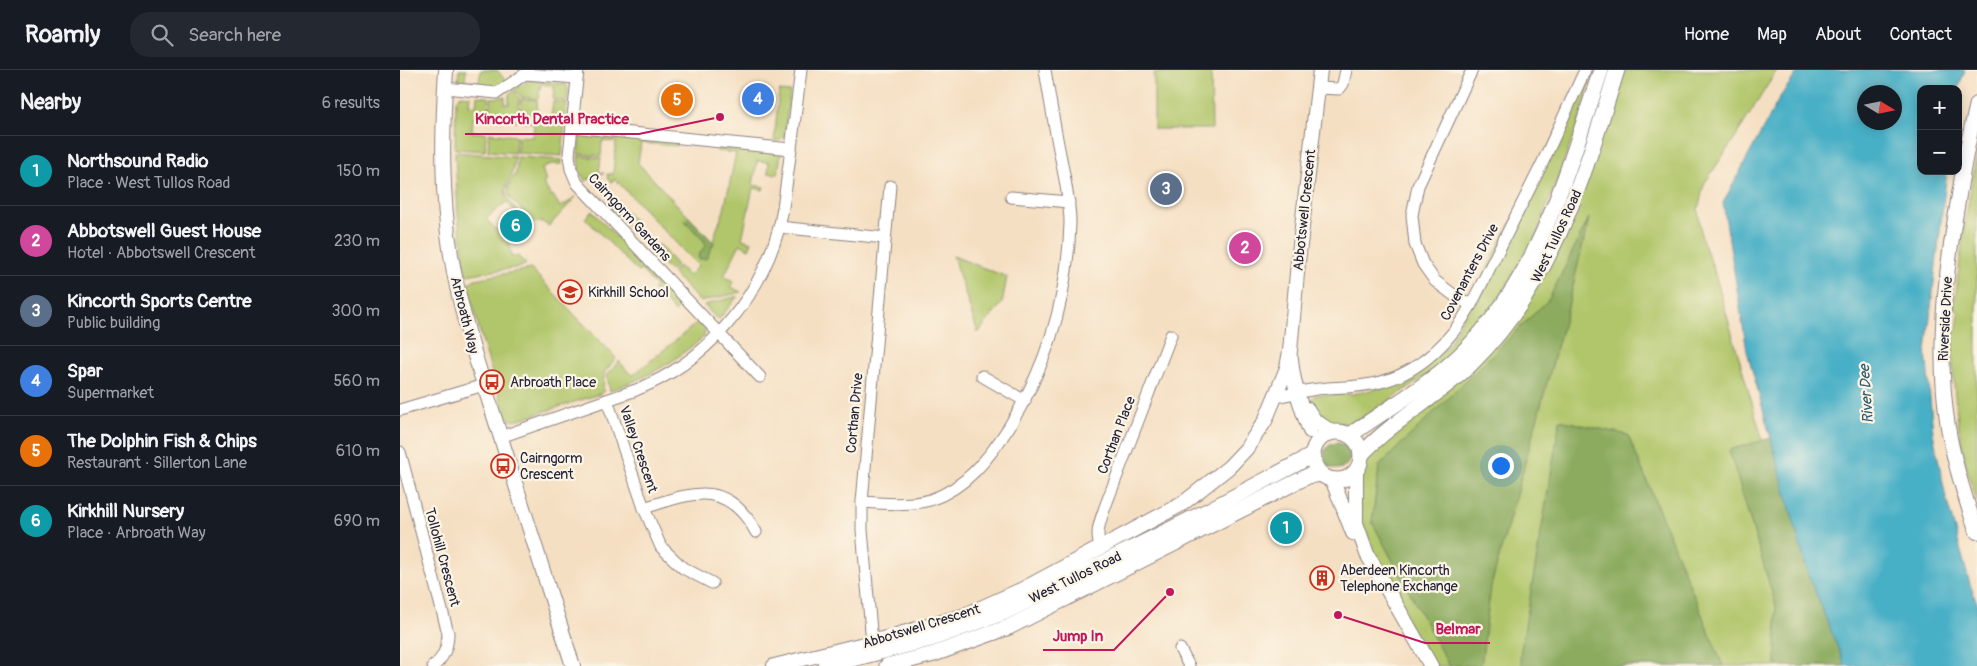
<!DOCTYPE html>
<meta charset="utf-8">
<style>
body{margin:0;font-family:Pangolin,sans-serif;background:#242831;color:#f1f3f6}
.controls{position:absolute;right:15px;top:15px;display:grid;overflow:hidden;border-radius:10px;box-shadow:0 2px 12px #0003}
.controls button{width:45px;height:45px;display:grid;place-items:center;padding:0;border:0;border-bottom:1px solid #363941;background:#171b24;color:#f1f3f6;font:25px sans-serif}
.compass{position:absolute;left:1457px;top:15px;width:45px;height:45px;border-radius:50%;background:#171b24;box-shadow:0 2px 12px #0003;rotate:100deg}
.you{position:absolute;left:1100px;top:395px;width:18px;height:18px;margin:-12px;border:4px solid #fff;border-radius:50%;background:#1a73e8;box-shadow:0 0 0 8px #1a73e833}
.badge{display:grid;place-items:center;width:32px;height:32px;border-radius:50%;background:#c8321e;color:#fff;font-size:16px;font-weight:700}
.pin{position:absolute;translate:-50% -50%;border:2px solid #fff;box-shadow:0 1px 5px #0006}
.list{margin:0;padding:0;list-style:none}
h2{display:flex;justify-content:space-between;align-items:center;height:65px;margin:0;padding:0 20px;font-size:21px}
h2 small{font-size:16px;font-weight:400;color:#9ea1a6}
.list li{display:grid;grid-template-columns:32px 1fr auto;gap:15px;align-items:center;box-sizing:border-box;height:70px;padding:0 20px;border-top:1px solid #363941}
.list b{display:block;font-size:19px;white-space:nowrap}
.list p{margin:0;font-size:16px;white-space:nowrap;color:#9ea1a6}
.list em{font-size:16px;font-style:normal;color:#9ea1a6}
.icon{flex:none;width:28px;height:28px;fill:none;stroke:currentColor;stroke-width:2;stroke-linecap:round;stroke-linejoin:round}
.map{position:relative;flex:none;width:1577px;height:596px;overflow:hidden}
header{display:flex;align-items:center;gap:30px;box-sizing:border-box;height:70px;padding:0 25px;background:#171b24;border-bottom:1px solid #363941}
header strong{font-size:24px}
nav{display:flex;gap:28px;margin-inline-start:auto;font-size:18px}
.search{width:350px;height:45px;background:#242831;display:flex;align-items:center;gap:12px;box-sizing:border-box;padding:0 18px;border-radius:20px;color:#9ea1a6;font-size:19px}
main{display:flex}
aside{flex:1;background:#171b24}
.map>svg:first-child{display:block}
</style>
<header>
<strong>Roamly</strong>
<div class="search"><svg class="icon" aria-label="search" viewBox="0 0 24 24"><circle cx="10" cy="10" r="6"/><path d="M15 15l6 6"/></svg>Search here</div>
<nav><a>Home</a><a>Map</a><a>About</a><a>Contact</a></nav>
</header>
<main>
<aside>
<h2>Nearby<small>6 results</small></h2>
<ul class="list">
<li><span class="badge" style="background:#0f9aa8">1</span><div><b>Northsound Radio</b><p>Place · West Tullos Road</p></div><em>150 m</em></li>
<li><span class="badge" style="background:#d1479c">2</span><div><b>Abbotswell Guest House</b><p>Hotel · Abbotswell Crescent</p></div><em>230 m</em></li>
<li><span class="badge" style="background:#5c6f8a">3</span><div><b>Kincorth Sports Centre</b><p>Public building</p></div><em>300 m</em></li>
<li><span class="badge" style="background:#3f7fe0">4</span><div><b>Spar</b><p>Supermarket</p></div><em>560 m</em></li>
<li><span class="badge" style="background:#e8710a">5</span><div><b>The Dolphin Fish &amp; Chips</b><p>Restaurant · Sillerton Lane</p></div><em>610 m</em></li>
<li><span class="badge" style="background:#0f9aa8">6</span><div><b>Kirkhill Nursery</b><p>Place · Arbroath Way</p></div><em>690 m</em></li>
</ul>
</aside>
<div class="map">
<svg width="1577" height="596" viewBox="0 0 1577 596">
<rect width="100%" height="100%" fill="#fcf5e5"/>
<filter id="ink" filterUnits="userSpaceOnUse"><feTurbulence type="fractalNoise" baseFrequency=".02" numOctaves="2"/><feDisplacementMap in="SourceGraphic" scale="10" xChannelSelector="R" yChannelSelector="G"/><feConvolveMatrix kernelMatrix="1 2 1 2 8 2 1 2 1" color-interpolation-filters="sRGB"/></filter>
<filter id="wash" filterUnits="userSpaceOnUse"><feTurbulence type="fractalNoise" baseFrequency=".0096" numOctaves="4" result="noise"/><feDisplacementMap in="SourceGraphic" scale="20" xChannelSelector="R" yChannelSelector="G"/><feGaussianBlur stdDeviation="1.12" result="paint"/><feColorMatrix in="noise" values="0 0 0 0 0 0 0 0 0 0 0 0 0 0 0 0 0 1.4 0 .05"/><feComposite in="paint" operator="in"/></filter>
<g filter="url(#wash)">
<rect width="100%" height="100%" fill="#f5dfc2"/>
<g fill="#b1c66b" stroke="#6a7453">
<path d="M 59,0 L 66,0 L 65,11 L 79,12 L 81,0 L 97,0 L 106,11 L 97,18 L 70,16 L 70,13 L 58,12 Z"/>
<path d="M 1188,0 L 1194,0 L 1179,51 L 1134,171 L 1088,246 L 1042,295 L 966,346 L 951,353 L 937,355 L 922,351 L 910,335 L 912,329 L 915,325 L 953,324 L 980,318 L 995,312 L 1048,276 Z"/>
<path d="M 1217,0 L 1377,0 L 1336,66 L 1304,114 L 1298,140 L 1302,169 L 1313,197 L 1376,417 L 1424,596 L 1031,596 L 960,468 L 958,397 L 961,385 L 1131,220 Z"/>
<path d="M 811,2 L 812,59 L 754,59 L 754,3 Z"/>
<path d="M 130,10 L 166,14 L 168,19 L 167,31 L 153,30 L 154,16 L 141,14 L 138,29 L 121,27 L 115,19 Z"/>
<path d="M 114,20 L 119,28 L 118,51 L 90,49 L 91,28 L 105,27 L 105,34 L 109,34 L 109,24 Z"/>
<path d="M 379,21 L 390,22 L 384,67 L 379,71 L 374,71 Z"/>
<path d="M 61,25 L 70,26 L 69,35 L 76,36 L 77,26 L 89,27 L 87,49 L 73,48 L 72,62 L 86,63 L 85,81 L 55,79 L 56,30 Z"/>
<path d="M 121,29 L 137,30 L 138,46 L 151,47 L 153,32 L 167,33 L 162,86 L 117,83 L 118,66 L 133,67 L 134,53 L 119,51 Z"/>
<path d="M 184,62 L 275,71 L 277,76 L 241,73 L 238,93 L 313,173 L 315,164 L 324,140 L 336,83 L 317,81 L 318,78 L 381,83 L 378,104 L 368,103 L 369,92 L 357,91 L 353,115 L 364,117 L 363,120 L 353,118 L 342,169 L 352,172 L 349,179 L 340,174 L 324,206 L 333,211 L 331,217 L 341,222 L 300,232 L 272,202 L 279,196 L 288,206 L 298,196 L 215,109 L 211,112 L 208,109 L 207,104 L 213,104 L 216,72 L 202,71 L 201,86 L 178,84 L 180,64 L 184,64 Z"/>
<path d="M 89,63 L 116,66 L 115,83 L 88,81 Z"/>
<path d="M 1577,81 L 1577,432 C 1558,378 1553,322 1552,265 L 1557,260 L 1559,243 L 1554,238 L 1564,159 Z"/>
<path d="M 55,82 L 115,87 C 113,122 90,113 123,147 L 122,148 L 106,132 L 86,149 L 109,172 L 112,187 L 118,186 L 126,194 L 121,197 L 66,205 L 58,144 Z"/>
<path d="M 178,86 L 201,88 L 199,102 L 204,103 L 185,111 L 179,99 Z"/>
<path d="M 118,87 L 162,90 L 162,94 L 151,94 L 142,99 L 146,111 L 143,113 L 151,126 L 153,125 L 160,137 L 169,132 L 175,126 L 176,127 L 149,156 L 142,152 L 134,153 L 112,130 L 108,124 L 108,116 L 116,103 Z"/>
<path d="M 216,131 L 235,151 L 229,157 L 209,137 Z"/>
<path d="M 192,141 L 282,235 L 275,242 L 253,219 L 256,216 L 241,200 L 238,202 L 185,148 Z"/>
<path d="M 258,174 L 277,195 L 270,201 L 251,181 Z"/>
<path d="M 553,186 L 607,207 L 602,233 L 578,263 Z"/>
<path d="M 131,199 L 216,288 L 204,303 L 203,323 L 114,351 L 107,348 C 92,304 78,259 68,214 L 75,209 Z"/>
<path d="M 338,226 L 319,249 L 315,247 L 304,235 Z"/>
<path d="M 298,252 L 305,259 L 304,267 L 271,292 L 246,306 L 210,321 L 207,305 L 219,291 L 232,306 Z"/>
</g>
<g fill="#8cab5f" stroke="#57664d">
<path d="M 289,147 L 314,173 L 306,189 L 299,189 L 298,186 L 305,176 L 304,171 L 285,151 Z"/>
<path d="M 1189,148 L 1167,241 L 1091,516 L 1081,596 L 1049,596 L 972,452 L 979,396 L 1149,229 Z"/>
<path d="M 1160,350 L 1228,365 L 1323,596 L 1122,596 L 1120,586 Z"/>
<path d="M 1371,368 L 1443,590 L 1445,596 L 1376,596 L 1376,536 L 1329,380 Z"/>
<circle cx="937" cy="386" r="13"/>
</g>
<path fill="#47afc6" stroke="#346880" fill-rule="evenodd" d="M 1399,0 L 1565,0 L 1558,19 L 1521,19 L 1521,101 L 1547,101 L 1526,281 L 1533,363 L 1546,428 L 1570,514 L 1577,533 L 1577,596 L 1445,596 L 1408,504 L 1347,281 L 1323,133 L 1380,27 ZM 1464,22 L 1494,22 L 1494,52 L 1464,52 Z"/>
</g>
<g filter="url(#ink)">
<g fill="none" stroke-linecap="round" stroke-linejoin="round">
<g stroke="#8c807e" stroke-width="13">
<g id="minor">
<path d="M 178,0 L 169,85 L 171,99 L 177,113 L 360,307"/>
<path d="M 45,18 L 97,23 L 125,4 L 177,8"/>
<path d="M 918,18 L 939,19 L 943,14 L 946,0"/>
<path d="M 172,57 L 391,79"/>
<path d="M 611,127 L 669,132"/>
<path d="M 379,157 L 485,168"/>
<path d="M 1071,235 L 1055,226 L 1035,211 L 1023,194 L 1015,174 L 1012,145 L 1018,116 L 1072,0"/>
<path d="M 582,306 L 625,331"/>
<path d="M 875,327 C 892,324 910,319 928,318 C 946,317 963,317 981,312 C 1020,302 1052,270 1071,235 L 1141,96 L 1185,0"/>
<path d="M 207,330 L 244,438 L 261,477 L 283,498 L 312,513"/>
<path d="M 0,340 L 84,315"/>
<path d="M 100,367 L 236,320 C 306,292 359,230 379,158 C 384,137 386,115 389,94 C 393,63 397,31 401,0"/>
<path d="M 0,382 L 48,563 C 48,575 44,589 33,596"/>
<path d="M 462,432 C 484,433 509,436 530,430 C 566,418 589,388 609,357 C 647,296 668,226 670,153 C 670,132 665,110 661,89 C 655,60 650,30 645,0"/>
<path d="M 244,438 C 292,423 326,408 356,462"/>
<path d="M 701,477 C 694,465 701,449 705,437 L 771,265"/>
<path d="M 472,572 L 462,460 L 462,432 L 490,116"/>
<path d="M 780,579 L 789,596"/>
</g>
</g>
<g stroke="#8c807e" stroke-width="16">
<g id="tertiary">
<path d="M 46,0 C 42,62 41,124 51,185 C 61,248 82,308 101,368 C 125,444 149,520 173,596"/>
<path d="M 1577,34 C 1569,66 1563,98 1558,131 C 1545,205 1536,281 1548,357 C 1554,393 1565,428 1577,462"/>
<path d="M 891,289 C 893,314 901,338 910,361"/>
<path d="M 907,339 L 915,351 L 932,362"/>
<path d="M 956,401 L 956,453 L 967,484 L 1031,596"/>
<path d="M 932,409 L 953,463"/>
<path d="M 374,596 L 472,572 L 563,546 L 623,519 L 782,434 L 829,397 L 846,379 L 865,351 L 887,298 L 890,281 L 898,192 L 920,0"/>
</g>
</g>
<g stroke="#8c807e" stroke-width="17">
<g id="secondary">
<circle cx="937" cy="386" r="24"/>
<path d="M 950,365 C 981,343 1014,324 1043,300 C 1135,225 1165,108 1201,0"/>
<path d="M 961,385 C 994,349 1038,327 1072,293 C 1153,213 1184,105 1217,0"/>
<path d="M 425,596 L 531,569 L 603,543 L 811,439 L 913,385"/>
<path d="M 487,596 L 534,584 L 609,557 L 908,406 L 921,404"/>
</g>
</g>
<use href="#minor" stroke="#fff" stroke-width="11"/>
<use href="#tertiary" stroke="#fff" stroke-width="14"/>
<use href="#secondary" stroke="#fff" stroke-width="15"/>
</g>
</g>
<defs>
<g id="school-ring" transform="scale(1.25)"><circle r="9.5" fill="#fcf5e5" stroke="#c8321e" stroke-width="1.5"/><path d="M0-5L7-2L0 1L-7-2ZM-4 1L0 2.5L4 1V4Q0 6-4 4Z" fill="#c8321e"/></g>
<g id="bus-ring" transform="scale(1.25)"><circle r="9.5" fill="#fcf5e5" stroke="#c8321e" stroke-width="1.5"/><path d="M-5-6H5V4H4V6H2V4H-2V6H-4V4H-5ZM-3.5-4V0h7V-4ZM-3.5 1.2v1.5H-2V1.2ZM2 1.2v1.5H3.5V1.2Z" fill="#c8321e"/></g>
<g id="building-ring" transform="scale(1.25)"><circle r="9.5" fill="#fcf5e5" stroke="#c8321e" stroke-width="1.5"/><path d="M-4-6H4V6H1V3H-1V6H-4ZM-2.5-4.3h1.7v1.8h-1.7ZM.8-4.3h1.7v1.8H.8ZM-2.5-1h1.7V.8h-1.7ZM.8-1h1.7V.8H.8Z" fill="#c8321e"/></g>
</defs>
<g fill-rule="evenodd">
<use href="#school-ring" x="170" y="222"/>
<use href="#bus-ring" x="92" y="312"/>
<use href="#bus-ring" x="103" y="396"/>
<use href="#building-ring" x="922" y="508"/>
</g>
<g text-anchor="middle" stroke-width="4.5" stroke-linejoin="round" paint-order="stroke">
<g font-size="14" fill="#22223b" stroke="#fcf5e5">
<text transform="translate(904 140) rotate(-84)" y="5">Abbotswell Crescent</text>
<text transform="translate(230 147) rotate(47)" y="5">Cairngorm Gardens</text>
<text transform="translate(1156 166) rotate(-65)" y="5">West Tullos Road</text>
<text transform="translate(1069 202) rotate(-62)" y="5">Covenanters Drive</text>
<text transform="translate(65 245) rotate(76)" y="5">Arbroath Way</text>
<text transform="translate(1545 249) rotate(-87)" y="5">Riverside Drive</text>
<text transform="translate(454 343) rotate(-85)" y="5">Corthan Drive</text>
<text transform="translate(716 365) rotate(-69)" y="5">Corthan Place</text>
<text transform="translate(239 379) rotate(71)" y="5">Valley Crescent</text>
<text transform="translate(43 487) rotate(75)" y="5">Tollohill Crescent</text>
<text transform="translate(675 507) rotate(-26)" y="5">West Tullos Road</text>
<text transform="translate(521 556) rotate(-17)" y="5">Abbotswell Crescent</text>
</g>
<g font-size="14" fill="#22223b" stroke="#fcf5e5" text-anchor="start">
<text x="188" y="227">Kirkhill School</text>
<text x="110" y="317">Arbroath Place</text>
<text x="120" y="393">Cairngorm<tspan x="120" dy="16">Crescent</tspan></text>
<text x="940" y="505">Aberdeen Kincorth<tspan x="940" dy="16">Telephone Exchange</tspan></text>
</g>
<g font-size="15" font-style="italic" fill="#315a73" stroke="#fcf5e5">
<text transform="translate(1466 324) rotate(-94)" y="5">River Dee</text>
</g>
</g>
<path fill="none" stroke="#c2185b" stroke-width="2" d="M320 47L239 64H65M938 545L1025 573H1090M770 522L714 580H643"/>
<g fill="#c2185b" stroke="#fcf5e5" stroke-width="2">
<circle cx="320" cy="47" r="5"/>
<circle cx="938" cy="545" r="5"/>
<circle cx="770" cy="522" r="5"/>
</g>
<g font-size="15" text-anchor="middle" font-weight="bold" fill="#c2185b" stroke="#fcf5e5" stroke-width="4.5" stroke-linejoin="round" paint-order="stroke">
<text x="152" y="54">Kincorth Dental Practice</text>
<text x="1058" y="564">Belmar</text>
<text x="678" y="571">Jump In</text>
</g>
</svg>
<div class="controls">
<button>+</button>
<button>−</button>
</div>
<svg class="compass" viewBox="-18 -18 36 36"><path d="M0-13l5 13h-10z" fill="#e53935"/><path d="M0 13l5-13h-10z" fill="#9ea1a6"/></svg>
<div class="you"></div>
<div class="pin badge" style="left:886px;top:458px;background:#0f9aa8">1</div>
<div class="pin badge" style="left:845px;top:178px;background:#d1479c">2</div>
<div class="pin badge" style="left:766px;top:119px;background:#5c6f8a">3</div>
<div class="pin badge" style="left:358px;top:29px;background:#3f7fe0">4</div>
<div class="pin badge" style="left:277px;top:30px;background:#e8710a">5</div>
<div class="pin badge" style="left:116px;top:156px;background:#0f9aa8">6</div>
</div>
</main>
